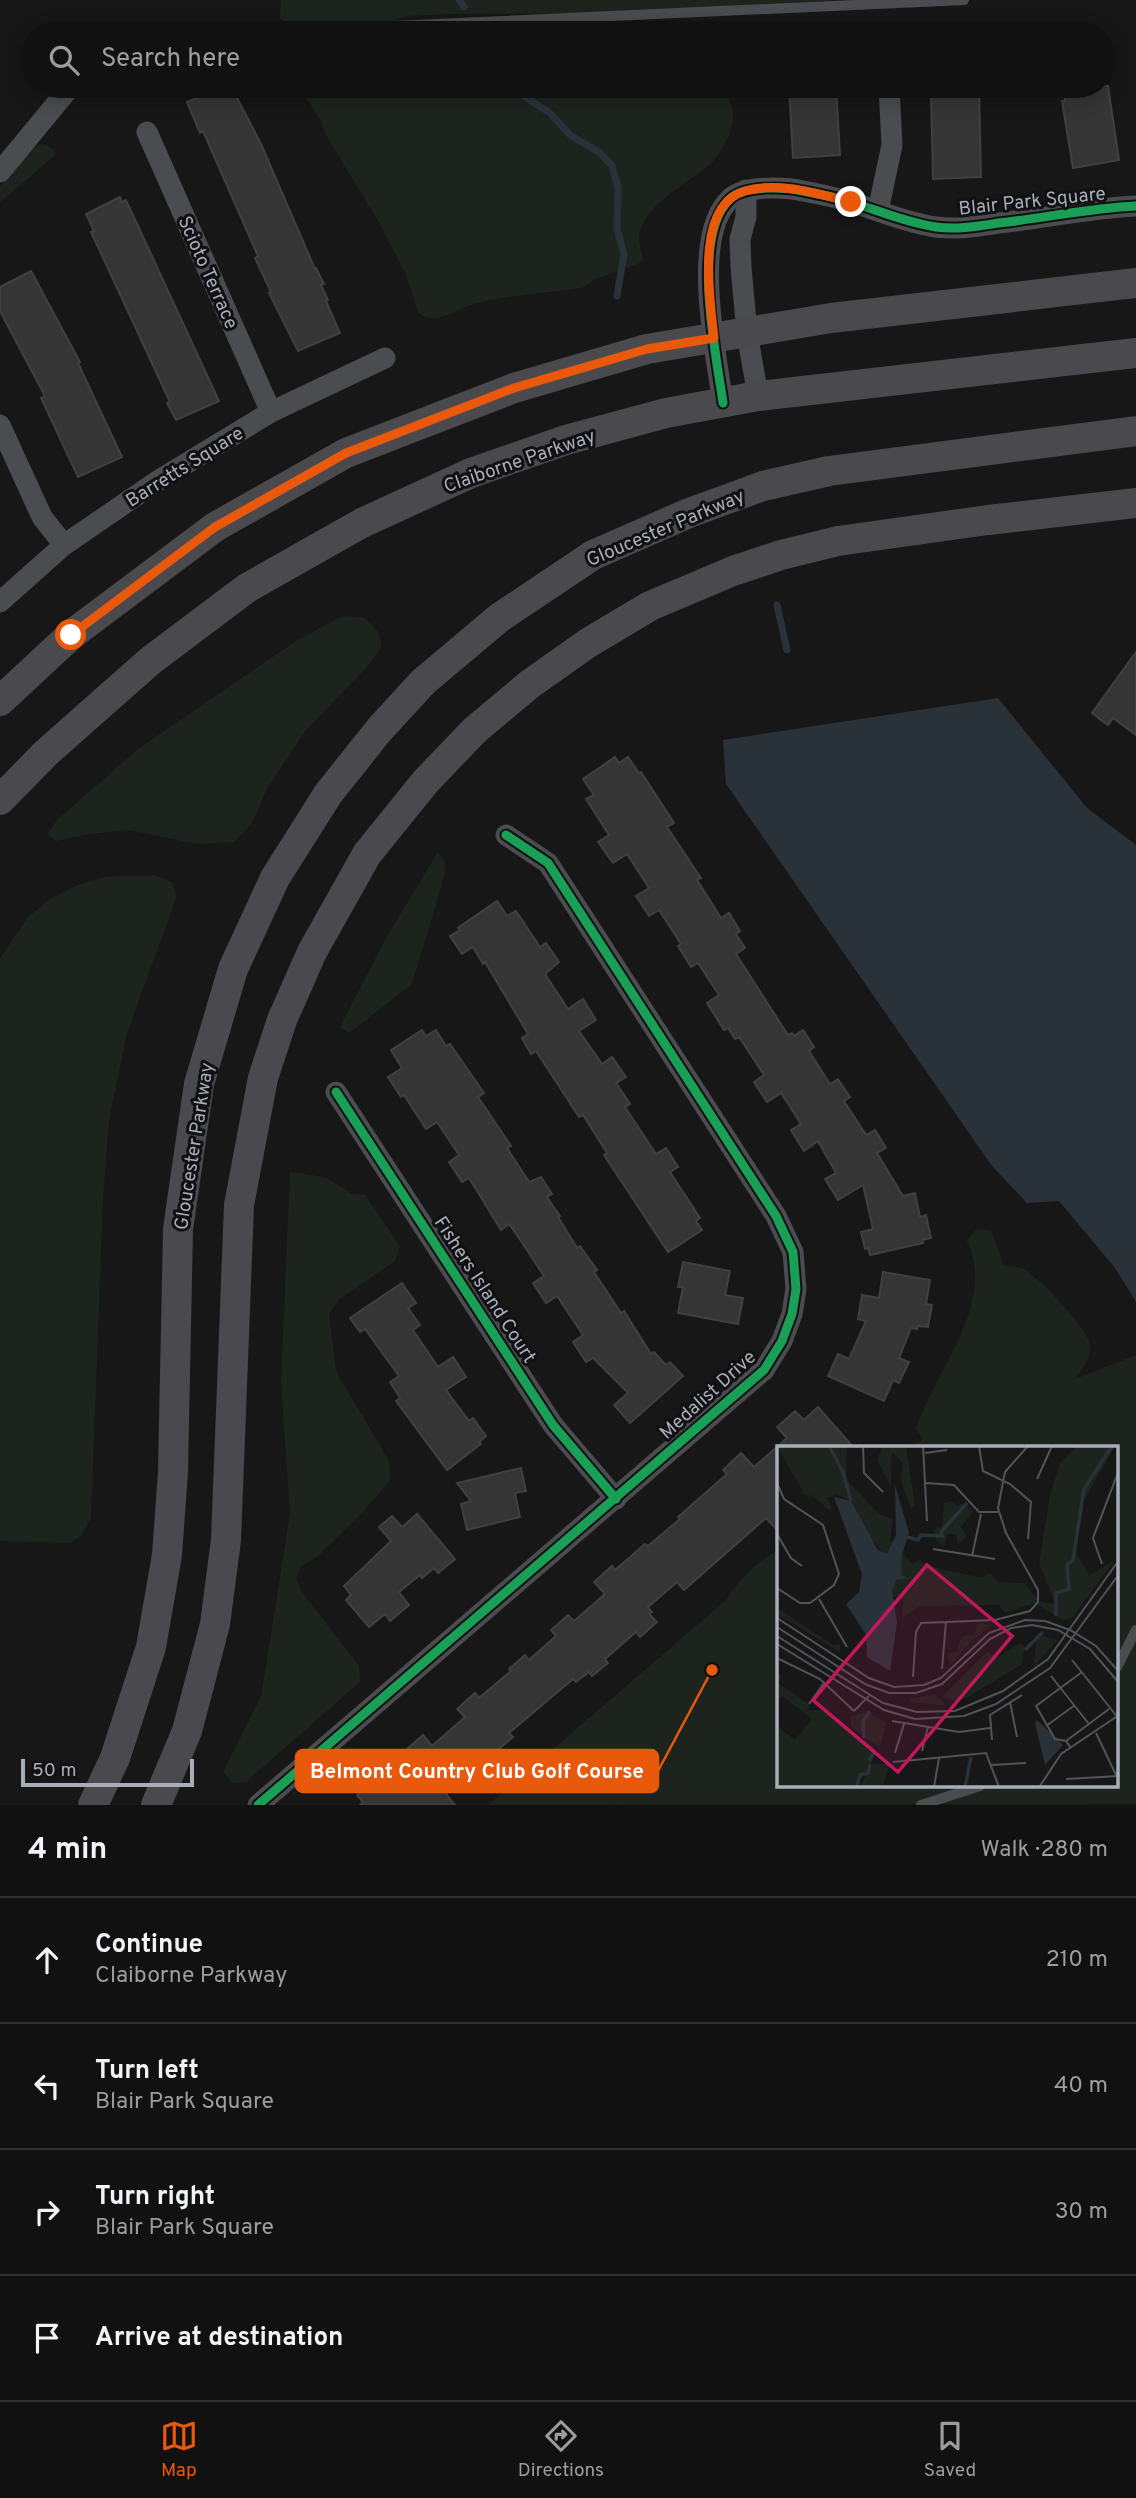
<!DOCTYPE html>
<meta charset="utf-8">
<style>
body{margin:0;font-family:Overpass,sans-serif;background:#1e1f1f;color:#f1f3f6}
.scale{position:absolute;left:21px;bottom:18px;width:173px;box-sizing:border-box;padding-left:7px;border:4px solid #a8adb8;border-top:0;font-size:19px;line-height:24px;white-space:nowrap;color:#a8adb8;-webkit-text-stroke:5px #111113;paint-order:stroke}
.stop{position:absolute;width:21px;height:21px;margin:-16px;border:5px solid #ea580c;border-radius:50%;background:#fff}
.stop.end{background:#ea580c;border-color:#fff;box-shadow:0 2px 7px #0008}
.list{margin:0;padding:0;list-style:none}
h2{display:flex;justify-content:space-between;align-items:center;height:91px;margin:0;padding:0 28px;font-size:30px}
h2 small{font-size:23px;font-weight:400;color:#9c9d9f}
.list li{display:grid;grid-template-columns:46px 1fr auto;gap:21px;align-items:center;box-sizing:border-box;height:126px;padding:0 28px;border-top:2px solid #303131}
.list b{display:block;font-size:26px;white-space:nowrap}
.list p{margin:0;font-size:23px;white-space:nowrap;color:#9c9d9f}
.list em{font-size:23px;font-style:normal;color:#9c9d9f}
.icon{flex:none;width:38px;height:38px;fill:none;stroke:currentColor;stroke-width:2;stroke-linecap:round;stroke-linejoin:round}
.map{position:relative;flex:none;width:1136px;height:1805px;overflow:hidden}
.search{position:absolute;background:#111;box-shadow:0 4px 18px #0003;left:21px;right:21px;top:21px;height:77px;display:flex;align-items:center;gap:18px;box-sizing:border-box;padding:0 24px;border-radius:38px;color:#9c9d9f;font-size:26px}
.sheet{height:595px;background:#111}
nav{display:flex;justify-content:space-around;align-items:center;box-sizing:border-box;height:98px;border-top:2px solid #303131;background:#111;font-size:19px;color:#9c9d9f}
nav a{display:grid;justify-items:center;gap:4px}
nav .on{color:#ea580c}
.map>svg:first-child{display:block}
</style>
<div class="map">
<svg width="1136" height="1805" viewBox="0 0 1136 1805">
<rect width="100%" height="100%" fill="#171717"/>
<g fill="#1d241e">
<path d="M 281,0 L 836,0 L 664,13 L 449,14 L 406,16 L 380,27 L 289,26 L 280,18 Z"/>
<path d="M 301,86 L 723,86 C 733,104 737,118 728,137 C 723,147 718,157 710,164 C 689,183 640,206 639,238 C 639,245 642,253 643,260 L 638,264 L 595,279 L 582,288 C 546,293 508,295 474,304 C 457,308 433,328 418,312 L 406,275 L 381,226 L 326,135 L 322,123 L 302,91 Z"/>
<path d="M 42,144 L 54,149 L 55,153 L 53,157 L 0,202 L 0,186 C 14,174 25,149 42,144 Z"/>
<path d="M 342,616 L 365,618 L 378,632 L 382,646 L 367,667 L 306,730 L 268,787 L 252,823 L 234,842 L 197,844 L 129,830 L 89,834 L 56,841 L 47,834 L 58,819 L 138,749 L 296,641 Z"/>
<path d="M 438,852 L 445,863 L 444,877 L 412,984 L 349,1033 L 340,1027 L 385,940 Z"/>
<path d="M 153,875 L 172,882 L 177,896 L 127,1033 L 109,1120 L 103,1198 L 91,1518 L 82,1535 L 70,1543 L 0,1541 L 0,958 L 29,916 L 52,898 L 78,885 L 105,877 Z"/>
<path d="M 290,1172 L 325,1177 L 352,1194 L 365,1195 L 400,1246 L 395,1261 L 338,1300 L 329,1314 L 336,1371 L 389,1461 L 391,1480 L 359,1516 L 319,1555 L 300,1567 L 296,1579 L 302,1592 L 359,1666 L 360,1682 L 246,1782 L 233,1783 L 223,1772 L 261,1697 L 290,1514 L 281,1383 Z"/>
<path d="M 976,1229 L 991,1230 L 1004,1266 C 1009,1266 1016,1266 1021,1268 C 1035,1272 1090,1331 1090,1345 C 1090,1360 1083,1368 1075,1379 L 1136,1355 L 1136,1804 L 488,1805 L 726,1600 C 740,1578 757,1562 779,1549 L 779,1786 L 1117,1786 L 1117,1448 L 904,1448 L 923,1440 L 916,1429 C 935,1371 997,1303 967,1241 Z"/>
</g>
<path fill="#2a3239" d="M 998,698 L 1087,808 L 1136,845 L 1136,1302 L 1115,1268 L 1059,1201 L 1027,1203 L 992,1166 L 726,784 L 723,740 Z"/>
<g fill="none" stroke-linecap="round" stroke-linejoin="round">
<g stroke="#2a3239" stroke-width="7">
<path d="M 459,0 L 464,7"/>
<path d="M 514,86 L 519,93 L 550,113 L 570,135 L 599,152 L 612,166 L 618,187 L 617,229 L 624,254 L 617,296"/>
<path d="M 777,605 L 787,650"/>
</g>
</g>
<g fill="#353536" stroke="#3f4043" stroke-width="2">
<path d="M 223,86 L 231,86 L 261,144 L 315,269 L 316,268 L 324,284 L 321,285 L 328,300 L 326,301 L 340,333 L 298,351 L 269,293 L 271,292 L 255,258 L 258,256 L 203,131 L 200,133 L 187,102 Z"/>
<path d="M 789,86 L 836,86 L 840,155 L 793,158 Z"/>
<path d="M 935,86 L 979,86 L 981,177 L 933,179 L 931,94 L 935,94 Z"/>
<path d="M 1063,86 L 1108,86 L 1119,160 L 1073,168 L 1062,101 L 1065,101 Z"/>
<path d="M 120,197 L 122,202 L 126,200 L 219,401 L 176,420 L 167,403 L 170,402 L 91,232 L 94,231 L 86,214 Z"/>
<path d="M 31,271 L 80,362 L 78,363 L 122,457 L 78,477 L 41,398 L 45,396 L 0,311 L 0,287 Z"/>
<path d="M 1136,652 L 1136,735 L 1113,718 L 1108,725 L 1092,713 Z"/>
<path d="M 615,757 L 619,763 L 628,757 L 639,773 L 641,772 L 674,823 L 667,827 L 701,878 L 697,880 L 721,918 L 729,913 L 740,931 L 736,934 L 745,948 L 736,954 L 788,1035 L 792,1033 L 794,1036 L 803,1030 L 814,1047 L 809,1051 L 830,1084 L 838,1079 L 850,1097 L 844,1101 L 864,1132 L 867,1135 L 875,1130 L 886,1148 L 877,1153 L 903,1196 L 915,1193 L 920,1217 L 926,1215 L 931,1238 L 922,1240 L 923,1243 L 870,1255 L 868,1248 L 865,1249 L 861,1232 L 873,1229 L 863,1185 L 838,1200 L 825,1179 L 836,1173 L 818,1141 L 804,1151 L 791,1130 L 801,1124 L 781,1093 L 767,1102 L 754,1082 L 764,1075 L 739,1037 L 735,1039 L 728,1028 L 724,1030 L 707,1003 L 719,995 L 698,963 L 691,967 L 678,946 L 681,944 L 659,910 L 649,916 L 636,896 L 649,888 L 627,854 L 613,863 L 598,842 L 609,835 L 586,799 L 594,795 L 583,779 Z"/>
<path d="M 497,901 L 507,916 L 516,911 L 540,947 L 546,943 L 559,962 L 545,974 L 568,1009 L 583,999 L 596,1020 L 579,1031 L 602,1064 L 612,1057 L 626,1077 L 616,1083 L 630,1104 L 625,1107 L 656,1154 L 666,1148 L 678,1167 L 670,1172 L 700,1218 L 696,1221 L 702,1230 L 668,1252 L 604,1155 L 607,1153 L 583,1115 L 579,1117 L 536,1051 L 531,1054 L 522,1038 L 528,1034 L 485,962 L 483,964 L 473,947 L 462,954 L 450,936 L 460,930 L 458,928 Z"/>
<path d="M 422,1030 L 426,1036 L 436,1030 L 446,1046 L 450,1044 L 484,1093 L 478,1097 L 511,1146 L 507,1148 L 529,1182 L 541,1177 L 552,1194 L 547,1197 L 560,1216 L 558,1217 L 577,1248 L 580,1246 L 597,1270 L 594,1272 L 621,1313 L 624,1311 L 651,1354 L 654,1352 L 666,1365 L 670,1362 L 683,1376 L 630,1423 L 614,1405 L 628,1393 L 593,1358 L 586,1362 L 573,1342 L 583,1335 L 557,1296 L 546,1303 L 533,1283 L 544,1276 L 521,1241 L 509,1224 L 501,1230 L 469,1178 L 462,1182 L 449,1162 L 459,1155 L 437,1122 L 426,1129 L 404,1095 L 401,1097 L 388,1077 L 402,1068 L 391,1050 Z"/>
<path d="M 683,1262 L 730,1271 L 725,1295 L 743,1298 L 738,1324 L 678,1313 L 683,1287 L 678,1287 Z"/>
<path d="M 883,1272 L 930,1280 L 926,1304 L 932,1305 L 928,1327 L 918,1326 L 917,1329 L 911,1328 L 899,1358 L 909,1362 L 899,1383 L 893,1380 L 884,1401 L 828,1376 L 838,1354 L 849,1359 L 866,1321 L 858,1319 L 862,1295 L 879,1298 Z"/>
<path d="M 402,1283 L 416,1303 L 408,1308 L 420,1325 L 413,1330 L 438,1367 L 453,1357 L 466,1377 L 446,1390 L 469,1421 L 473,1418 L 486,1436 L 479,1442 L 481,1444 L 447,1470 L 396,1401 L 400,1398 L 390,1382 L 399,1376 L 365,1329 L 360,1332 L 350,1318 Z"/>
<path d="M 818,1407 L 854,1448 L 779,1448 L 779,1532 L 766,1518 L 684,1590 L 677,1582 L 648,1607 L 652,1612 L 649,1614 L 657,1622 L 640,1637 L 636,1632 L 605,1659 L 608,1663 L 592,1676 L 589,1672 L 576,1682 L 573,1679 L 509,1733 L 513,1737 L 446,1794 L 455,1805 L 360,1805 L 363,1802 L 357,1795 L 376,1779 L 382,1786 L 412,1760 L 405,1751 L 423,1735 L 432,1746 L 465,1717 L 457,1709 L 475,1693 L 479,1698 L 511,1671 L 509,1669 L 525,1655 L 529,1660 L 556,1636 L 551,1630 L 568,1615 L 574,1621 L 605,1594 L 594,1582 L 612,1566 L 615,1570 L 645,1544 L 648,1546 L 680,1519 L 678,1517 L 727,1474 L 723,1470 L 741,1453 L 754,1467 L 787,1438 L 777,1427 L 795,1411 L 804,1420 Z"/>
<path d="M 521,1468 L 526,1491 L 515,1493 L 520,1517 L 467,1530 L 461,1504 L 471,1501 L 457,1483 Z"/>
<path d="M 417,1514 L 455,1559 L 438,1573 L 434,1568 L 422,1578 L 420,1575 L 399,1592 L 409,1605 L 390,1621 L 385,1614 L 369,1627 L 346,1600 L 351,1595 L 344,1586 L 391,1541 L 379,1527 L 392,1516 L 402,1527 Z"/>
</g>
<g fill="none" stroke-linecap="round" stroke-linejoin="round">
<g stroke="#4b4c50" stroke-width="10">
<path d="M 175,33 L 261,32 L 964,0"/>
<path d="M 1117,1667 L 1136,1630"/>
<path d="M 921,1805 L 980,1786"/>
</g>
<g stroke="#4b4c50" stroke-width="21">
<path d="M 147,132 L 271,412"/>
<path d="M 0,172 L 71,86"/>
<path d="M 746,190 L 746,217 L 740,239 L 741,267 L 747,333 L 758,396"/>
<path d="M 878,211 L 892,145 L 889,86"/>
<path d="M 723,403 C 716,353 690,234 731,198 C 746,185 786,187 803,191 C 819,194 835,197 850,202 C 878,210 906,223 936,227 C 957,230 979,226 999,223 C 1044,218 1091,208 1136,206"/>
<path d="M 0,425 L 42,517 L 64,545"/>
<path d="M 0,602 L 64,545 L 159,480 L 271,412 L 385,358"/>
<path d="M 336,1092 L 553,1425 L 616,1499"/>
<path d="M 258,1805 L 764,1370 L 782,1341 L 792,1314 L 796,1289 L 793,1252 L 776,1216 L 548,863 L 506,835"/>
</g>
<g stroke="#4a4a4e" stroke-width="30">
<path d="M 0,701 L 71,635 L 215,527 L 346,453 L 514,388 L 647,349 L 831,318 L 1136,283"/>
<path d="M 0,800 L 46,753 L 150,661 L 247,588 L 362,523 L 471,473 L 566,440 L 666,413 L 758,396 L 1136,353"/>
<path d="M 93,1805 L 115,1758 L 151,1647 L 167,1555 L 173,1472 L 178,1229 L 199,1084 L 233,969 L 275,878 L 328,794 L 379,730 L 423,682 L 499,618 L 593,555 L 689,513 L 763,486 L 829,471 L 1136,431"/>
<path d="M 156,1805 L 187,1731 L 215,1624 L 226,1540 L 239,1205 L 263,1078 L 282,1020 L 312,952 L 367,854 L 426,781 L 475,730 L 530,684 L 588,643 L 650,606 L 733,571 L 781,555 L 838,541 L 988,520 L 1136,503"/>
</g>
<g stroke="#111113" stroke-width="13">
<g id="cycleway">
<path d="M 723,403 C 716,353 690,234 731,198 C 746,185 786,187 803,191 C 819,194 835,197 850,202 C 878,210 906,223 936,227 C 957,230 979,226 999,223 C 1044,218 1091,208 1136,206"/>
<path d="M 336,1092 L 553,1425 L 616,1499"/>
<path d="M 258,1805 L 764,1370 L 782,1341 L 792,1314 L 796,1289 L 793,1252 L 776,1216 L 548,863 L 506,835"/>
</g>
</g>
<use href="#cycleway" stroke="#1a9f57" stroke-width="9"/>
</g>
<g fill="none" stroke-linecap="round" stroke-linejoin="round">
<path stroke="#ea580c" stroke-width="9" d="M 71,635 L 215,527 L 346,453 L 514,388 L 647,349 L 714,338 C 710,299 694,205 745,191 C 779,181 818,194 851,202"/>
</g>
<g text-anchor="middle" stroke-width="6" stroke-linejoin="round" paint-order="stroke">
<g font-size="19" fill="#a8adb8" stroke="#111113">
<text transform="translate(1032 200) rotate(-6)" y="7">Blair Park Square</text>
<text transform="translate(209 272) rotate(66)" y="7">Scioto Terrace</text>
<text transform="translate(519 460) rotate(-19)" y="7">Claiborne Parkway</text>
<text transform="translate(184 466) rotate(-32)" y="7">Barretts Square</text>
<text transform="translate(665 527) rotate(-23)" y="7">Gloucester Parkway</text>
<text transform="translate(193 1146) rotate(-81)" y="7">Gloucester Parkway</text>
<text transform="translate(486 1289) rotate(57)" y="7">Fishers Island Court</text>
<text transform="translate(707 1394) rotate(-42)" y="7">Medalist Drive</text>
</g>
</g>
<g transform="translate(777 1446)">
<rect width="341" height="341" fill="#171717"/>
<path d="M 0,0 L 70,0 L 69,33 L 102,68 L 116,73 L 113,94 L 136,118 L 143,114 L 151,120 L 205,132 L 213,127 L 221,136 L 247,137 L 263,156 L 279,158 L 262,118 L 273,49 L 283,17 L 300,0 L 338,0 L 306,56 L 299,107 L 312,129 L 337,115 L 296,171 L 286,174 L 258,157 L 228,167 L 222,159 L 143,160 L 125,172 L 126,154 L 115,150 L 107,108 L 88,84 L 74,55 L 60,49 L 50,52 L 55,62 L 52,64 L 36,50 L 28,49 ZM 106,0 L 129,0 L 138,59 L 134,63 L 123,32 L 126,17 L 115,6 L 114,41 L 100,13 ZM 174,55 L 180,60 L 188,57 L 196,66 L 184,81 L 190,91 L 181,98 L 179,88 L 170,88 L 167,100 L 160,96 L 156,84 L 165,81 L 167,57 ZM 0,162 L 56,199 L 63,198 L 63,206 L 0,168 ZM 200,177 L 216,179 L 195,194 L 173,220 L 170,207 L 179,206 L 185,190 L 198,189 ZM 260,188 L 281,194 L 258,219 L 257,217 ZM 243,197 L 248,201 L 244,219 L 189,252 L 177,255 L 165,251 L 210,206 L 221,211 ZM 0,227 L 5,230 L 1,237 L 33,259 L 31,264 L 46,264 L 101,306 L 94,318 L 112,318 L 106,341 L 83,341 L 89,329 L 82,328 L 80,341 L 0,341 L 0,280 L 18,294 L 35,273 L 5,250 L 0,255 ZM 157,248 L 170,260 L 133,256 L 133,253 ZM 90,266 L 109,276 L 103,302 L 74,280 L 74,270 Z" fill="#1d241e"/>
<path d="M 118,39 L 132,87 L 124,112 L 124,129 L 130,132 L 119,134 L 115,145 L 120,176 L 113,225 L 90,211 L 89,189 L 69,158 L 82,146 L 85,128 L 57,51 L 74,55 L 101,104 L 110,108 L 119,89 ZM 260,274 L 286,299 L 268,319 L 258,277 Z" fill="#2a3239"/>
<path fill="none" stroke="#2a3239" stroke-width="3.5" d="M 52,0 L 66,26 L 74,55M 130,91 L 141,94 L 144,89 L 165,90 L 164,86 L 190,57M 279,170 L 279,147 L 292,143 L 290,119 L 296,114 L 307,43 L 335,0M 248,204 L 266,186M 87,292 L 86,275 L 93,265M 87,296 L 97,306 L 92,315M 80,341 L 83,329 L 91,327 L 93,318M 188,341 L 194,311"/>
<path fill="none" stroke="#515357" stroke-width="2" d="M 86,0 L 87,27 L 106,46M 146,0 L 150,75M 202,0 L 206,25 L 233,38 L 254,56 L 251,93M 148,7 L 170,4M 260,33 L 275,0M 0,37 L 7,53 L 46,79 L 62,128 L 57,139 L 33,157 L 23,157 L 0,142M 149,37 L 177,39 L 202,66 L 221,66M 0,88 L 14,112 L 25,120M 156,103 L 218,113M 195,110 L 204,68M 325,118 L 316,92 L 342,24M 42,153 L 70,201M 0,172 L 92,232 L 117,241 L 147,239 L 164,232 L 212,187 L 248,174 L 268,175 L 293,184 L 319,200 L 342,226M 0,181 L 88,238 L 112,247 L 139,247 L 165,238 L 213,193 L 234,182 L 255,179 L 281,184 L 313,203 L 342,237M 0,190 L 106,257 L 140,266 L 178,265 L 226,245 L 271,213 L 342,114M 0,198 L 107,264 L 138,273 L 187,270 L 219,258 L 273,222 L 342,128M 2,213 L 43,233 L 77,265M 295,214 L 342,273M 165,223 L 169,175M 274,230 L 312,278M 136,231 L 139,186 L 144,177 L 218,174 L 253,165 L 261,156 L 261,144 L 229,87 L 221,62 L 228,26 L 251,0M 233,256 L 240,291M 32,258 L 47,237M 77,265 L 92,250M 115,275 L 182,286 L 213,282M 269,280 L 298,259M 319,287 L 339,329M 215,294 L 213,269 L 245,249M 289,295 L 332,263M 294,302 L 289,295 L 278,293 L 259,260 L 305,226M 145,305 L 151,281M 118,307 L 127,278M 116,316 L 209,307 L 222,341M 214,319 L 249,317M 289,333 L 342,330M 263,340 L 284,308 L 342,269M 157,341 L 162,312"/>
<path fill="#c2185b" fill-opacity="0.15" stroke="#c2185b" stroke-width="3.5" d="M 150,119 L 235,190 L 121,326 L 36,254 Z"/>
<rect width="341" height="341" fill="none" stroke="#a8adb8" stroke-width="3.5"/>
</g>
<path fill="none" stroke="#e8590c" stroke-width="2.5" d="M712 1670L658 1771"/>
<circle fill="#e8590c" stroke="#111113" stroke-width="2.5" cx="712" cy="1670" r="7"/>
<rect fill="#e8590c" stroke="#e8590c" stroke-width="2.5" x="296" y="1750" width="362" height="42" rx="7"/>
<g font-size="21" text-anchor="middle" font-weight="bold" fill="#fff">
<text x="477" y="1778">Belmont Country Club Golf Course</text>
</g>
</svg>
<div class="scale">50 m</div>
<div class="stop" style="left:71px;top:635px"></div>
<div class="stop end" style="left:851px;top:202px"></div>
<div class="search"><svg class="icon" aria-label="search" viewBox="0 0 24 24"><circle cx="10" cy="10" r="6"/><path d="M15 15l6 6"/></svg>Search here</div>
</div>
<section class="sheet">
<h2>4 min<small>Walk · 280 m</small></h2>
<ul class="list">
<li><svg class="icon" aria-label="ahead" viewBox="0 0 24 24"><path d="M12 20V5M6 11l6-6 6 6"/></svg><div><b>Continue</b><p>Claiborne Parkway</p></div><em>210 m</em></li>
<li><svg class="icon" aria-label="left" viewBox="0 0 24 24"><path d="M17 20v-9H6M10 6l-5 5 5 5"/></svg><div><b>Turn left</b><p>Blair Park Square</p></div><em>40 m</em></li>
<li><svg class="icon" aria-label="right" viewBox="0 0 24 24"><path d="M7 20v-9h11M14 6l5 5-5 5"/></svg><div><b>Turn right</b><p>Blair Park Square</p></div><em>30 m</em></li>
<li><svg class="icon" aria-label="arrive" viewBox="0 0 24 24"><path d="M6 21V4h12l-3 4 3 4H6"/></svg><div><b>Arrive at destination</b></div></li>
</ul>
</section>
<nav>
<a class="on"><svg class="icon" aria-label="map" viewBox="0 0 24 24"><path d="M3 6l6-2 6 2 6-2v14l-6 2-6-2-6 2zM9 4v14M15 6v14"/></svg>Map</a>
<a><svg class="icon" aria-label="directions" viewBox="0 0 24 24"><path d="M12 3l9 9-9 9-9-9zM9 14v-3h6M13 9l2 2-2 2"/></svg>Directions</a>
<a><svg class="icon" aria-label="saved" viewBox="0 0 24 24"><path d="M7 4h10v16l-5-4-5 4z"/></svg>Saved</a>
</nav>
